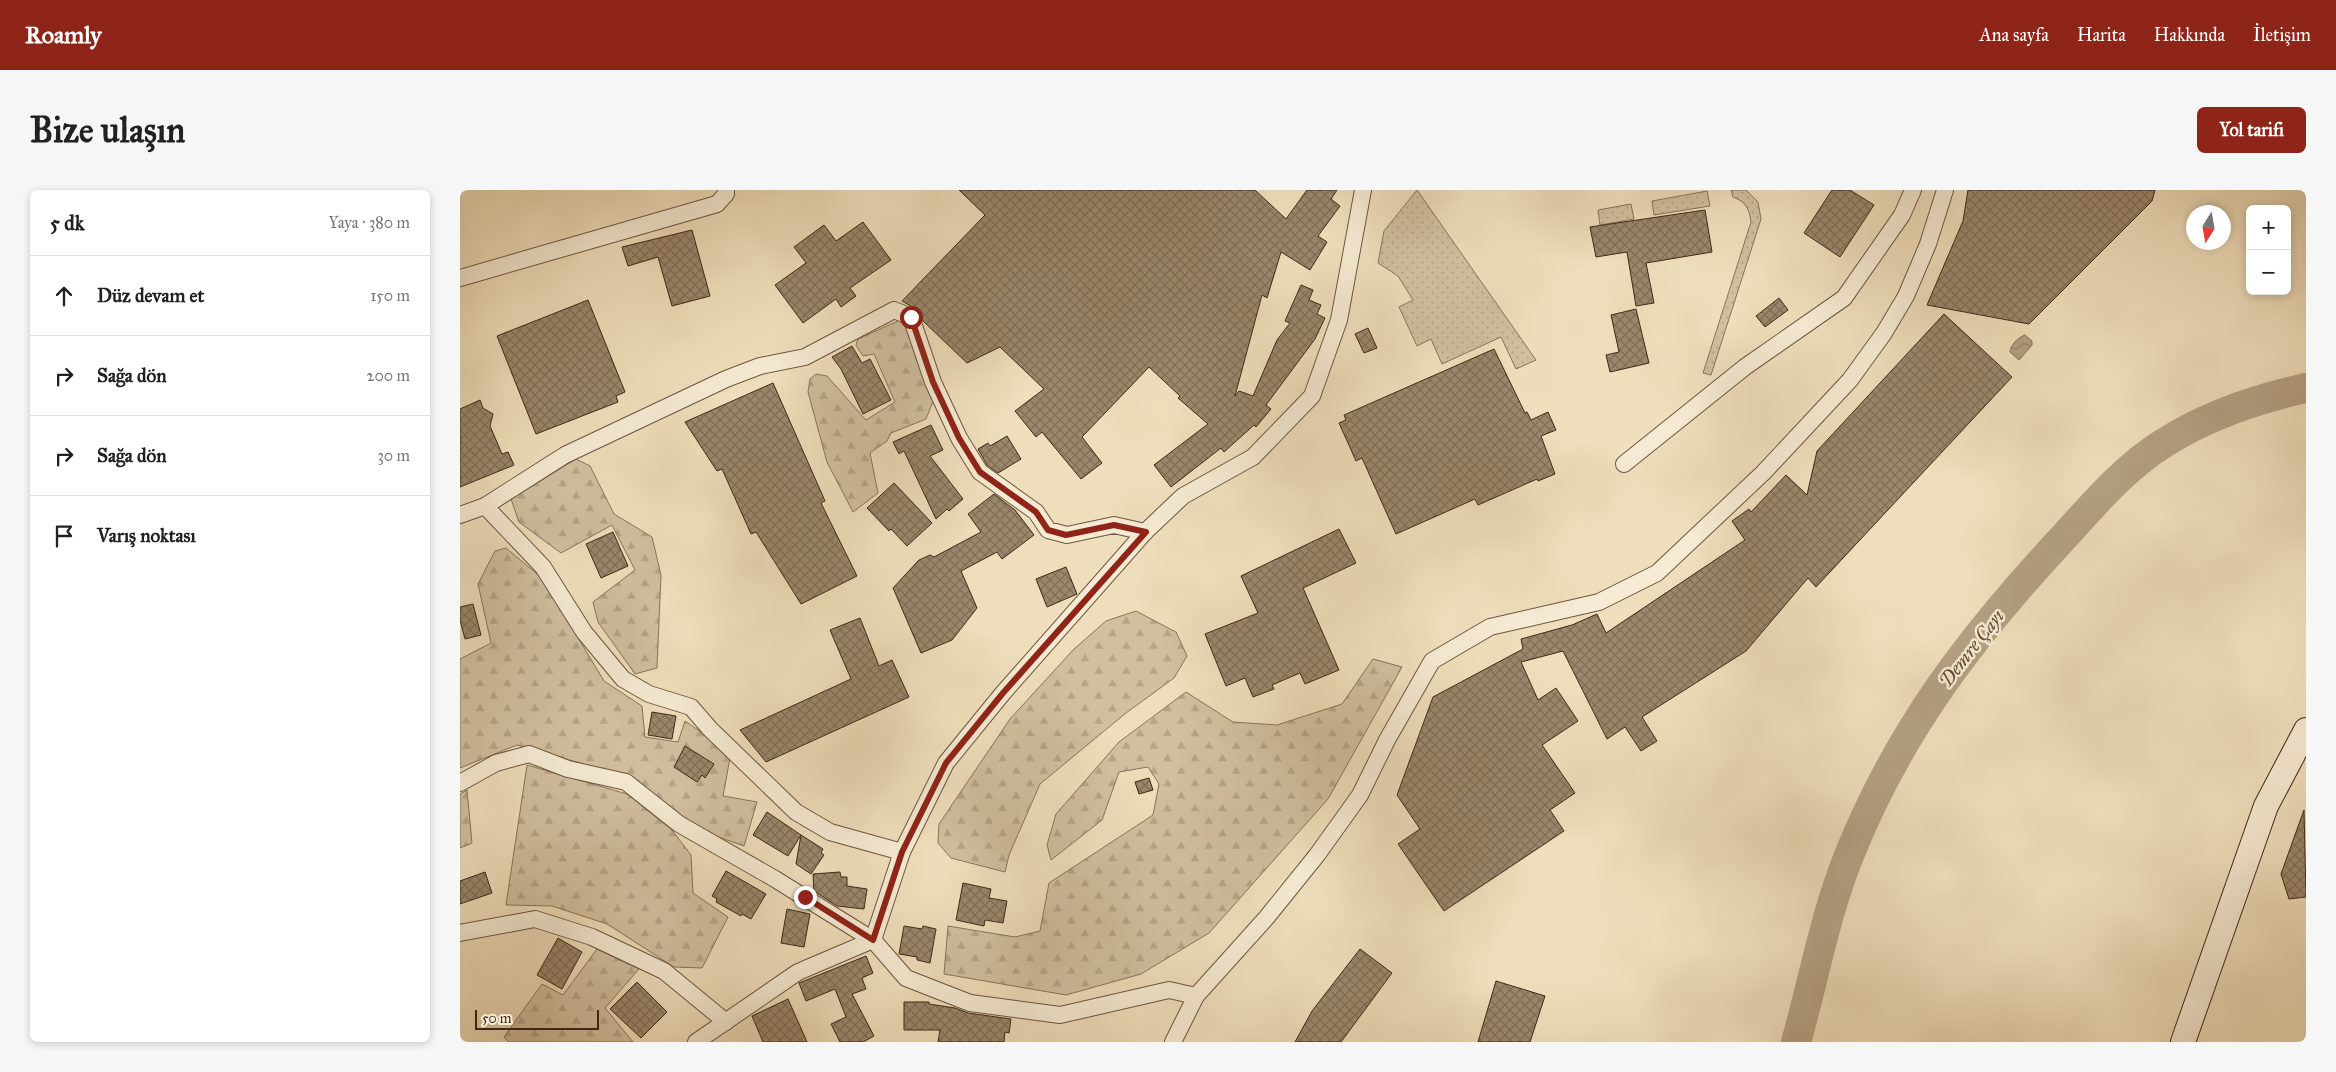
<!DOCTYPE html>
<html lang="tr">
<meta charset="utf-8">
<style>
body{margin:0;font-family:"IM FELL Great Primer",serif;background:#f6f6f6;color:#202124}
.controls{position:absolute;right:15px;top:15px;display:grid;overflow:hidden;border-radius:8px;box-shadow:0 2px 8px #0003}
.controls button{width:45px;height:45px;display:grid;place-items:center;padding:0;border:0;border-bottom:1px solid #e0e0e0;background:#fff;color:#202124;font:25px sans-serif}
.compass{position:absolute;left:1726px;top:15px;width:45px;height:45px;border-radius:50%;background:#fff;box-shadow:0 2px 8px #0003;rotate:191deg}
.scale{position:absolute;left:15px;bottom:12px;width:124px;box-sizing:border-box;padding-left:5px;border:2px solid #402816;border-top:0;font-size:14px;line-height:18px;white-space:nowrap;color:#402816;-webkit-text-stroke:4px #f5ead3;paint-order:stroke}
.stop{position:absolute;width:15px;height:15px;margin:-11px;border:4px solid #8f2418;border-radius:50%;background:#fff}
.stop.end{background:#8f2418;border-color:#fff;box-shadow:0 1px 5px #0008}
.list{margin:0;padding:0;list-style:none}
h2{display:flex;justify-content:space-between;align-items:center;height:65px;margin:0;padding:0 20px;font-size:21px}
h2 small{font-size:16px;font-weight:400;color:#757577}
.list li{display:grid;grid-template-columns:32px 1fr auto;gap:15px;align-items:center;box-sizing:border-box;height:80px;padding:0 20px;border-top:1px solid #e0e0e0}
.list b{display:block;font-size:19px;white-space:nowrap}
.list em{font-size:16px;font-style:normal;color:#757577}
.icon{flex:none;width:28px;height:28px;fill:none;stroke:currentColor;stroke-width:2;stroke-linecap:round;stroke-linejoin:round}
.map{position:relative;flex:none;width:1846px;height:852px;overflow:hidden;border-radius:8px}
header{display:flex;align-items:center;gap:30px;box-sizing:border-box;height:70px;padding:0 25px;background:#8f2418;color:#fff}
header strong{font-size:24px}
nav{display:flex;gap:28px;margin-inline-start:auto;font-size:18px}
.intro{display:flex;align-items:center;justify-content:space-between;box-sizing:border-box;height:120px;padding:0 30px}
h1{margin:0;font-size:35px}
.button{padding:12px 22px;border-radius:8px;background:#8f2418;color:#fff;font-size:18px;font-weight:700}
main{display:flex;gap:30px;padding:0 30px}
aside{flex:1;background:#fff;border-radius:8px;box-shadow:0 2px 8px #0003}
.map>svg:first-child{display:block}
</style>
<header>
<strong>Roamly</strong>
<nav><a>Ana sayfa</a><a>Harita</a><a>Hakkında</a><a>İletişim</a></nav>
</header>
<div class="intro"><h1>Bize ulaşın</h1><a class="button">Yol tarifi</a></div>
<main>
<aside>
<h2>5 dk<small>Yaya · 380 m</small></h2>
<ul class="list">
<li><svg class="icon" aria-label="ahead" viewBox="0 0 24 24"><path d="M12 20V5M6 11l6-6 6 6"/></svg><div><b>Düz devam et</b></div><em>150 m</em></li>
<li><svg class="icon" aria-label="right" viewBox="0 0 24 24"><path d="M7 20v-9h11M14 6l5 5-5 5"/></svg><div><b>Sağa dön</b></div><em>200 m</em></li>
<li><svg class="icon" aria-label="right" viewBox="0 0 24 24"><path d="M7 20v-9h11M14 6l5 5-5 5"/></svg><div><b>Sağa dön</b></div><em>30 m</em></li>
<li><svg class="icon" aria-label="arrive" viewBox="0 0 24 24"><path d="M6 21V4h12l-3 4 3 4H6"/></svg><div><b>Varış noktası</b></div></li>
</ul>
</aside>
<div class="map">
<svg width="1846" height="852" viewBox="0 0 1846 852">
<defs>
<pattern id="grass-dots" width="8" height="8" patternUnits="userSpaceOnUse" patternTransform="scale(1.25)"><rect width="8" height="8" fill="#d1bf9f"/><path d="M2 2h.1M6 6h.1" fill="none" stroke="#b4a488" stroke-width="1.8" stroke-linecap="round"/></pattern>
<pattern id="forest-firs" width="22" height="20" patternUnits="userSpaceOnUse" patternTransform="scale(1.25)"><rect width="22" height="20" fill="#d1bf9f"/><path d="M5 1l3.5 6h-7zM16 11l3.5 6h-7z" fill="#b4a488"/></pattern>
<pattern id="water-waves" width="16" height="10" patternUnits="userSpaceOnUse" patternTransform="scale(1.25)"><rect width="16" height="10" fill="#b4a083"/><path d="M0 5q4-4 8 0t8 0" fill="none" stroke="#94826a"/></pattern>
<pattern id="building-cross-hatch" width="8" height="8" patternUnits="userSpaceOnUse" patternTransform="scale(1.25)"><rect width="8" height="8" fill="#9b876c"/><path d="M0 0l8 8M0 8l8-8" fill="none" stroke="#806e58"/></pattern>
</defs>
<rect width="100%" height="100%" fill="#efdebb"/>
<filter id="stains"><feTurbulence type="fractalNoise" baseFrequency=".004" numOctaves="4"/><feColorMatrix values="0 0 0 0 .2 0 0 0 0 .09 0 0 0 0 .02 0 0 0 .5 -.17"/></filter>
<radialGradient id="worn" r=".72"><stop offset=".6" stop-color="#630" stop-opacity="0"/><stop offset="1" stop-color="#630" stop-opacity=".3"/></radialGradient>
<g fill="url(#grass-dots)" stroke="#88745a">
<path d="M 957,0 L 1076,170 L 1056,179 L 1041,147 L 982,174 L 971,149 L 957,156 L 939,117 L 953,110 L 938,86 L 918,73 L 924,41 Z"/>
<path d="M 1271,0 L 1286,0 L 1298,12 L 1301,29 L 1251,185 L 1243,183 L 1291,32 C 1289,18 1286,12 1273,7 Z"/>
<path d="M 1247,1 L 1250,16 L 1194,25 L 1192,11 Z"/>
<path d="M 1171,14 L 1174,29 L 1140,35 L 1138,20 Z"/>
</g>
<g fill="url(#forest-firs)" stroke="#88745a">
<path d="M 440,130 L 450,139 L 474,209 L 466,229 L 431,243 L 427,251 L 410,263 L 418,303 L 393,322 L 367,272 L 348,202 L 350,189 L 356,184 L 367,186 L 406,230 L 435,212 L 414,164 L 403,166 L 396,155 L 398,149 Z"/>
<path d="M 116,269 L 130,276 L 154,324 L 192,347 L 201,385 L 197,478 L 175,484 L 138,432 L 133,412 L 175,380 L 152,335 L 101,363 L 59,332 L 51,309 Z"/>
<path d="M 46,358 L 82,388 L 144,491 L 182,516 L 185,547 L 218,552 L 225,531 L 254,551 L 270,568 L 263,606 L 297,612 L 284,656 L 236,639 L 176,589 L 57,555 L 0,578 L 0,469 L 31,453 L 18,394 L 35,361 Z"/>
<path d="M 676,421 L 716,442 L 727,466 L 714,488 L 666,523 L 580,594 L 549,665 L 545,682 L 491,668 L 478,653 L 479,634 L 550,529 L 614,459 L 646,431 Z"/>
<path d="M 913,469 L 942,477 L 868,609 L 749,743 L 681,784 L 606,805 L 484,784 L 488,736 L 555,747 L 580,741 L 589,693 L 693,625 L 699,594 L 688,577 L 659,582 L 642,630 L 591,670 L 587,655 L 596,624 L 659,552 L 726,502 L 773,532 L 817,535 L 882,514 Z"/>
<path d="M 67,575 L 167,604 L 212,640 L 231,665 L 233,703 L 268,727 L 242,778 L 214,777 L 147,734 L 92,716 L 46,715 Z"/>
<path d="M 7,600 L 12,653 L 0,658 L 0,604 Z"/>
<path d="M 137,759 L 179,779 L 145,818 L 173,852 L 49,852 L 44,847 L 82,794 L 103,805 Z"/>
</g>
<path fill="url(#water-waves)" stroke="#867057" d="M 1565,145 L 1572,151 L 1572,155 L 1559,170 L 1550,162 C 1550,156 1558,147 1565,145 Z"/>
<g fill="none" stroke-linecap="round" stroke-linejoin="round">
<path stroke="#b4a083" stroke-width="30" d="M 1336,852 C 1354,789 1365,724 1390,663 C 1440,539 1512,446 1602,349 C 1634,314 1664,278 1704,253 C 1748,225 1796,209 1846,198"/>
</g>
<g fill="url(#building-cross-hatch)" stroke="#402816">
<path d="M 499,0 L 795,0 L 826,29 L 847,0 L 877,0 L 871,9 L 880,16 L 858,46 L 867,52 L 850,80 L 821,62 L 807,108 L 802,105 L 775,206 L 779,201 L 793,206 L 817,150 L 830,133 L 825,131 L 841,95 L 853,100 L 849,110 L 861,115 L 857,124 L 865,128 L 855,149 L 806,215 L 811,219 L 796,237 L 794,235 L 764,262 L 761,258 L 711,297 L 694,275 L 748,234 L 718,208 L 720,206 L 689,177 L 622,247 L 642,273 L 621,289 L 582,242 L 576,247 L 555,221 L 584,199 L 540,157 L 507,173 L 463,131 L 458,120 L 442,111 L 525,25 Z"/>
<path d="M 1372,0 L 1390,0 L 1414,15 L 1380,67 L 1344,43 Z"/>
<path d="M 1508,0 L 1695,0 L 1692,11 L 1569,134 L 1467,115 L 1503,31 Z"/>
<path d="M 1245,20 L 1252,62 L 1186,73 L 1194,113 L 1176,116 L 1167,62 L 1136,67 L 1130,37 Z"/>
<path d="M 403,32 L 431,70 L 390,98 L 396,106 L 381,117 L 376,109 L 343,133 L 315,95 L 346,73 L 334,57 L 364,35 L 376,51 Z"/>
<path d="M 232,40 L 250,106 L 212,116 L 198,67 L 168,76 L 162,57 Z"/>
<path d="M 1319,108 L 1328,120 L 1305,137 L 1296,126 Z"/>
<path d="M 128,110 L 165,202 L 156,206 L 158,212 L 76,244 L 37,146 Z"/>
<path d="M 1176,119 L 1189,173 L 1150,182 L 1146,165 L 1159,162 L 1151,125 Z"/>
<path d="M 1484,124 L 1552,187 L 1356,397 L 1348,388 L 1286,461 L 1182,527 L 1197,551 L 1181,561 L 1165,537 L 1147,549 L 1103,461 L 1061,472 L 1078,510 L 1096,498 L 1118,531 L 1082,555 L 1115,603 L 1090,620 L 1104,641 L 984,721 L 938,654 L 960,639 L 937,605 L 973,507 L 1063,459 L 1061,449 L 1112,435 L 1137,424 L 1146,443 L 1285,350 L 1272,331 L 1289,319 L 1291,322 L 1326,285 L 1347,305 L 1357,261 Z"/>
<path d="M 908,138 L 917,158 L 904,163 L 895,144 Z"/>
<path d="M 392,156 L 402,173 L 410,169 L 431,210 L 403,224 L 381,179 L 372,167 Z"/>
<path d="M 1034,159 L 1065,223 L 1067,222 L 1071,230 L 1088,222 L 1096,240 L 1081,246 L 1095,284 L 1078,291 L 1077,289 L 1018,315 L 1015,309 L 936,344 L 902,268 L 896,271 L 879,233 L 886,230 L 884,225 Z"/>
<path d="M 313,193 L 365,311 L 361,313 L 397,386 L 341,414 L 296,342 L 291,344 L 262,279 L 257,281 L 225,232 Z"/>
<path d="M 20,210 L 23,218 L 33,224 L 30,236 L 42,264 L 48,262 L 54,275 L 0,297 L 0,219 Z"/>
<path d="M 471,235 L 483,260 L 470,266 L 503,309 L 489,321 L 487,319 L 476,329 L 444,261 L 439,264 L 433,252 Z"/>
<path d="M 547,246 L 561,269 L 538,283 L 527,275 L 518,259 L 528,253 L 530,256 Z"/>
<path d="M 434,293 L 472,333 L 447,356 L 431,339 L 429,341 L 407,318 Z"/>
<path d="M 534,304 L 555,320 L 574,345 L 542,369 L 537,362 L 501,381 L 517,418 L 492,450 L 461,463 L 433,398 L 459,370 L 470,365 L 474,367 L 521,342 L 508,324 Z"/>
<path d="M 879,339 L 896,373 L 843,398 L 879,480 L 845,494 L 840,483 L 812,495 L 814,499 L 793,507 L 785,488 L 766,496 L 745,444 L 798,423 L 781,386 Z"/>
<path d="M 153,342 L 168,376 L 141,388 L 126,354 Z"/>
<path d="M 606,377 L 617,404 L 587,417 L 576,389 Z"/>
<path d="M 13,414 L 21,445 L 5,449 L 0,430 L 0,417 Z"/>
<path d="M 400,428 L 419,476 L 432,470 L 449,507 L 306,572 L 280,540 L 391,489 L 370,440 Z"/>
<path d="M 192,522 L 216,526 L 212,549 L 188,545 Z"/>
<path d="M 225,556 L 254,574 L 245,588 L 242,585 L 237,592 L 214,577 Z"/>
<path d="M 689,588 L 693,600 L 679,604 L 675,592 Z"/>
<path d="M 1844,620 L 1846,707 L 1829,709 L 1821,684 Z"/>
<path d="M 307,622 L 341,645 L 328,666 L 293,645 Z"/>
<path d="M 341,645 L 363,659 L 361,663 L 364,665 L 351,684 L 336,674 Z"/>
<path d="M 266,681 L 306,704 L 291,729 L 282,724 L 281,726 L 256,712 L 257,709 L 252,706 Z"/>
<path d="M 25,682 L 32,703 L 0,714 L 0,691 Z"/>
<path d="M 380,682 L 381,687 L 387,687 L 387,696 L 407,699 L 404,719 L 377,716 L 354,701 L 353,684 Z"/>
<path d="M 503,693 L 531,699 L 529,708 L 547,711 L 543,733 L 525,730 L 524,736 L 496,730 Z"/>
<path d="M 327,719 L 350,724 L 344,757 L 321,753 Z"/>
<path d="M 444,736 L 462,739 L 463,736 L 476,739 L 470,773 L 457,770 L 457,767 L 439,764 Z"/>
<path d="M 98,748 L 122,762 L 102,799 L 77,785 Z"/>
<path d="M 900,759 L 932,783 L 881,852 L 835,852 L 852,821 Z"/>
<path d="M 406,766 L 413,783 L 402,788 L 406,799 L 392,804 L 414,846 L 403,852 L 380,852 L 371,834 L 386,827 L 375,799 L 346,811 L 339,793 Z"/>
<path d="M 1036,791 L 1085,806 L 1070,852 L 1018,852 Z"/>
<path d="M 177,792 L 207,822 L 181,848 L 150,819 Z"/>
<path d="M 328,809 L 347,852 L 303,852 L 292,826 Z"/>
<path d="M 444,812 L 469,812 L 469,814 L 495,818 L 508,823 L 551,829 L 549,843 L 545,842 L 544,852 L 478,852 L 480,840 L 444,840 Z"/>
</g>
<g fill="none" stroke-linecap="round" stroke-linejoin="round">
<g stroke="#6c563f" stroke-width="18">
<g id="street">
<path d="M 0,88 L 257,14 L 266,4 L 266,0"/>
<path d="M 1164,274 L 1285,177 L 1384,108 L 1442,25 L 1453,0"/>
<path d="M 25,316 L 105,265 L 266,189 L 300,176 L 345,167 L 434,120 L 451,127 L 473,192 L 499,248 L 520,282 L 576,322 L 588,340 L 607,345 L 654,335 L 685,342"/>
<path d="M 0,325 L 25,316 L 83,377 L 124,442 L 163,489 L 189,504 L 231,517 L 250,539 L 336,622 L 370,642 L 442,662"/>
<path d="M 0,593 L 36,573 L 69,564 L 108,579 L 166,592 L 219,634 L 315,689 L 413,750 L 442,662 L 486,573 L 543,503 L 685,342 L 723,306 L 793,267 L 852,206 L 879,130 L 903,0"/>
<path d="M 0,743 L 75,729 L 132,747 L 204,781 L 266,832"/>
<path d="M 236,852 L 338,782 L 413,750 L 446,788 L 510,813 L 600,825 L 709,800 L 736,806"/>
<path d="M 713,852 L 736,806 L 807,727 L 857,665 L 900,605 L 927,550 L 972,471 L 1030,437 L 1139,412 L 1197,383 L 1303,283 L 1390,190 L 1424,143 L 1446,106 L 1468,54 L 1485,0"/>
</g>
</g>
<g stroke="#402816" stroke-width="26">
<path id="secondary" d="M 1723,852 L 1806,616 L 1846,540"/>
</g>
<use href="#street" stroke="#f5ead3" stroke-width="16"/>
<use href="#secondary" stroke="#f5ead3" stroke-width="24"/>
</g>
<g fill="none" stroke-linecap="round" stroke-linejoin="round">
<path stroke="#8f2418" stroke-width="6" d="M 345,707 L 413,750 L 442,662 L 486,573 L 543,503 L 686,342 L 654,335 L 606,345 L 588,340 L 576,322 L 520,282 L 499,248 L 473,192 L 451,127"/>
</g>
<g text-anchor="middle" stroke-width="5" stroke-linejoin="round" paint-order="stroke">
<g font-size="19" font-style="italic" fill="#634c37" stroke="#f5ead3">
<text transform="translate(1511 458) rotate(-52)" y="7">Demre Çayı</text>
</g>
</g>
<rect width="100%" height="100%" filter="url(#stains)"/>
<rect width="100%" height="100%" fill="url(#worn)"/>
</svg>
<div class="controls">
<button>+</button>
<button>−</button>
</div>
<svg class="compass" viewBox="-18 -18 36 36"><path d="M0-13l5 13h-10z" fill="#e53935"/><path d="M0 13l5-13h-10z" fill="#757577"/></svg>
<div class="scale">50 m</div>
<div class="stop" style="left:451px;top:127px"></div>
<div class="stop end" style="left:345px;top:707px"></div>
</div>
</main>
